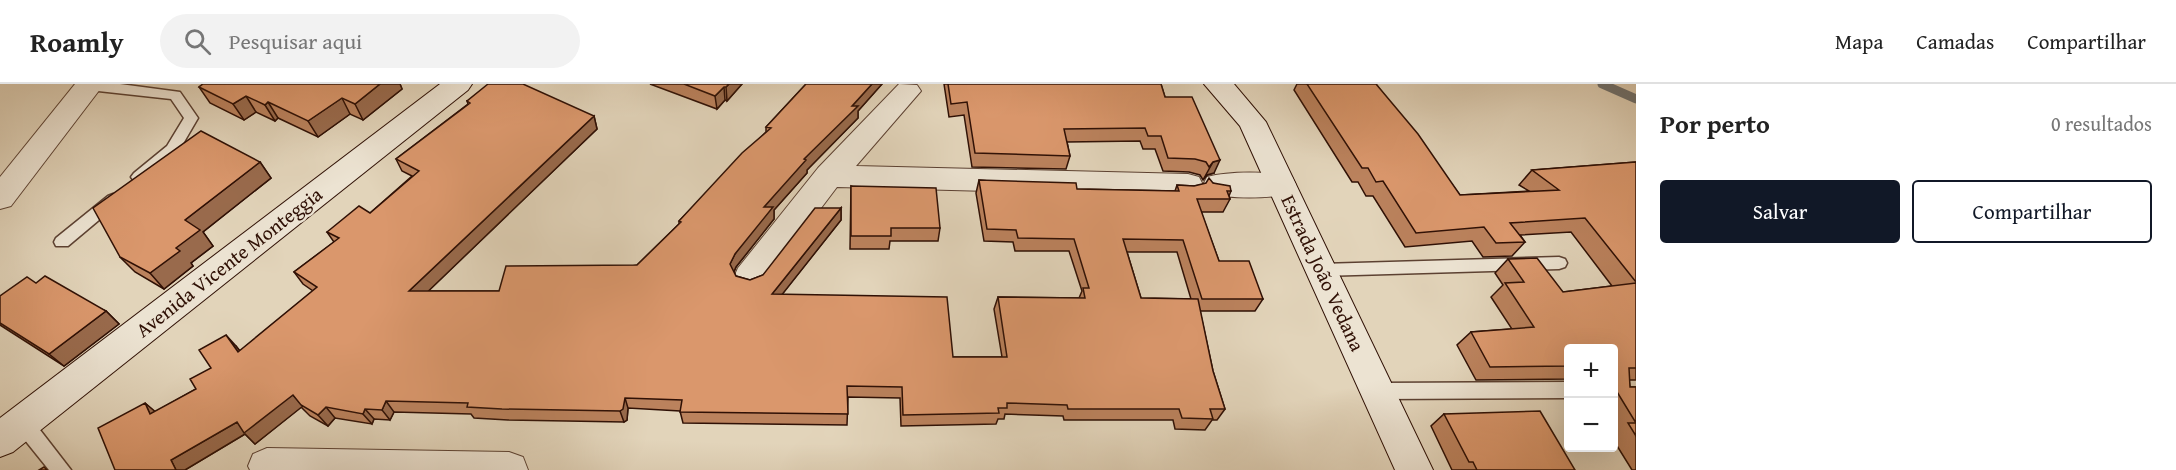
<!DOCTYPE html>
<html lang="pt">
<meta charset="utf-8">
<style>
body{margin:0;font-family:"Gentium Book Plus",serif;background:#f2f2f2;color:#222}
.controls{position:absolute;right:18px;bottom:18px;display:grid;overflow:hidden;border-radius:6px;box-shadow:0 6px 24px #0002}
.controls button{width:54px;height:54px;display:grid;place-items:center;padding:0;border:0;border-bottom:2px solid #e0e0e0;background:#fff;color:#222;font:30px sans-serif}
.list{margin:0;padding:0;list-style:none}
h2{display:flex;justify-content:space-between;align-items:center;height:78px;margin:0;padding:0 24px;font-size:26px}
h2 small{font-size:20px;font-weight:400;color:#767676}
.actions{display:flex;gap:12px;padding:18px 24px}
.actions a{flex:1;padding:14px 0;border:2px solid #111827;border-radius:6px;text-align:center;font-size:21px;color:#111827}
.actions .main{background:#111827;color:#fff}
.icon{flex:none;width:33px;height:33px;fill:none;stroke:currentColor;stroke-width:2;stroke-linecap:round;stroke-linejoin:round}
.map{position:relative;flex:none;width:1636px;height:386px;overflow:hidden}
header{display:flex;align-items:center;gap:36px;box-sizing:border-box;height:84px;padding:0 30px;background:#fff;border-bottom:2px solid #e0e0e0}
header strong{font-size:28px}
nav{display:flex;gap:33px;margin-inline-start:auto;font-size:21px}
.search{width:420px;height:54px;background:#f2f2f2;display:flex;align-items:center;gap:15px;box-sizing:border-box;padding:0 21px;border-radius:33px;color:#767676;font-size:22px}
main{display:flex}
aside{flex:1;background:#fff}
.map>svg:first-child{display:block}
</style>
<header>
<strong>Roamly</strong>
<div class="search"><svg class="icon" aria-label="search" viewBox="0 0 24 24"><circle cx="10" cy="10" r="6"/><path d="M15 15l6 6"/></svg>Pesquisar aqui</div>
<nav><a>Mapa</a><a>Camadas</a><a>Compartilhar</a></nav>
</header>
<main>
<div class="map">
<svg width="1636" height="386" viewBox="0 0 1636 386">
<rect width="100%" height="100%" fill="#e2d4ba"/>
<filter id="stains"><feTurbulence type="fractalNoise" baseFrequency=".00333" numOctaves="4"/><feColorMatrix values="0 0 0 0 .2 0 0 0 0 .09 0 0 0 0 .02 0 0 0 .5 -.17"/></filter>
<radialGradient id="worn" r=".72"><stop offset=".6" stop-color="#630" stop-opacity="0"/><stop offset="1" stop-color="#630" stop-opacity=".3"/></radialGradient>
<g fill="none" stroke-linecap="round" stroke-linejoin="round">
<path stroke="#6f7372" stroke-width="9" d="M 1602,0 L 1636,15"/>
<g stroke="#5c4132" stroke-width="3">
<g id="lane">
<path d="M 83,0 L 120,0 L 180,8 L 198,34 L 177,70 L 144,97 L 134,97 L 131,93 L 134,89 L 167,62 L 184,34 L 171,15 L 89,6 L 84,4 Z"/>
<path d="M 113,110 L 118,112 L 121,116 L 118,120 L 68,162 L 56,162 L 54,158 L 56,154 L 108,112 Z"/>
<path d="M 1559,173 L 1565,175 L 1567,179 L 1565,183 L 1559,185 L 1321,192 L 1315,191 L 1313,186 L 1315,181 L 1321,180 Z"/>
<path d="M 1568,298 L 1568,314 L 1378,315 L 1372,313 L 1369,307 L 1372,301 L 1378,299 Z"/>
<path d="M 23,331 L 30,333 L 71,386 L 49,386 L 16,345 L 14,339 L 16,333 Z"/>
</g>
</g>
<g stroke="#5c4132" stroke-width="2">
<g id="street">
<path d="M 75,0 L 104,0 L 11,122 L 0,125 L 0,93 Z"/>
<path d="M 899,0 L 917,1 L 921,7 L 856,82 L 1188,90 L 1199,93 L 1203,101 L 1207,93 C 1228,87 1271,87 1292,93 L 1296,101 L 1292,109 C 1271,115 1228,115 1207,109 L 1203,101 L 1199,109 L 1188,112 L 837,103 L 762,202 L 750,206 L 738,202 L 734,193 L 738,184 L 818,84 Z"/>
<path d="M 267,364 L 509,368 L 523,373 L 528,386 L 250,386 L 248,382 L 253,370 Z"/>
</g>
</g>
<g stroke="#2f1005" stroke-width="2">
<g id="secondary">
<path d="M 440,0 L 472,0 L 468,6 L 13,368 L 0,373 L 0,334 Z"/>
<path d="M 1204,0 L 1234,0 L 1266,38 L 1433,386 L 1395,386 L 1240,42 Z"/>
</g>
</g>
<use href="#lane" fill="#ece3d2" fill-rule="evenodd"/>
<use href="#street" fill="#ece3d2" fill-rule="evenodd"/>
<use href="#secondary" fill="#ece3d2" fill-rule="evenodd"/>
</g>
<g fill="#bb825d" stroke="#2f1005" stroke-width="1.5" fill-rule="evenodd">
<path d="M 203,0 L 400,0 L 402,5 L 363,36 L 350,30 L 318,53 L 278,34 L 275,37 L 256,28 L 244,36 L 210,19 L 199,3 Z"/>
<path d="M 650,0 L 742,0 L 727,17 L 725,16 L 717,25 Z"/>
<path d="M 806,0 L 882,0 L 858,27 L 858,34 L 807,86 L 807,89 L 774,126 L 774,135 L 736,183 L 734,188 L 736,192 L 750,196 L 763,191 L 841,124 L 841,136 L 782,210 L 953,273 L 1002,273 L 994,225 L 998,213 L 1079,214 L 1082,207 L 1069,167 L 1015,167 L 1013,158 L 984,157 L 976,109 L 979,96 L 1077,105 L 1175,107 L 1177,101 L 1194,102 L 1213,99 L 1231,107 L 1229,112 L 1230,115 L 1223,128 L 1201,128 L 1219,177 L 1263,215 L 1255,227 L 1200,227 L 1213,287 L 1225,325 L 1217,336 L 1212,336 L 1205,346 L 1175,345 L 1173,336 L 1064,336 L 1063,332 L 1005,330 L 1004,335 L 998,335 L 996,340 L 901,342 L 900,314 L 848,313 L 847,341 L 683,339 L 680,327 L 628,324 L 627,336 L 624,338 L 508,336 L 474,334 L 471,330 L 394,328 L 390,336 L 374,335 L 372,340 L 335,334 L 328,342 L 310,332 L 301,323 L 255,360 L 245,350 L 185,386 L 145,319 L 155,328 L 196,305 L 211,284 L 236,262 L 240,267 L 313,207 L 303,200 L 294,188 L 334,158 L 327,148 L 370,129 L 412,92 L 402,87 L 396,75 L 468,20 L 467,17 L 594,32 L 597,45 L 428,207 L 499,207 L 637,181 L 679,140 L 679,137 L 766,48 L 766,43 ZM 1127,168 L 1177,168 L 1191,215 L 1141,214 Z"/>
<path d="M 944,0 L 1161,0 L 1165,13 L 1214,89 L 1207,91 L 1203,96 L 1200,91 L 1189,88 L 1163,87 L 1155,65 L 1143,65 L 1140,57 L 1067,58 L 1070,72 L 1066,85 L 972,83 L 964,31 L 949,33 Z"/>
<path d="M 1297,0 L 1376,0 L 1460,111 L 1529,107 L 1519,101 L 1532,86 L 1636,78 L 1636,296 L 1629,296 L 1630,303 L 1636,303 L 1636,386 L 1632,386 L 1614,357 L 1614,349 L 1616,347 L 1614,343 L 1614,264 L 1569,264 L 1569,295 L 1476,296 L 1457,261 L 1471,248 L 1512,245 L 1491,213 L 1503,201 L 1495,189 L 1508,175 L 1563,208 L 1612,202 L 1571,148 L 1520,151 L 1525,158 L 1512,172 L 1483,173 L 1472,157 L 1405,163 L 1373,112 L 1366,112 L 1358,98 L 1352,98 L 1294,6 Z"/>
<path d="M 260,78 L 271,94 L 203,148 L 213,162 L 191,179 L 193,182 L 164,205 L 135,188 L 120,173 Z"/>
<path d="M 851,102 L 940,144 L 938,157 L 890,157 L 889,165 L 850,165 Z"/>
<path d="M 36,199 L 106,227 L 119,240 L 64,282 L 0,241 L 0,212 Z"/>
<path d="M 1444,330 L 1575,386 L 1452,386 L 1431,342 Z"/>
</g>
<g fill="#996a4c" stroke="#2f1005" stroke-width="1.5">
<path d="M 380,0 L 400,0 L 402,5 L 363,36 L 355,20 Z"/>
<path d="M 729,0 L 742,0 L 727,17 L 726,3 Z"/>
<path d="M 872,0 L 882,0 L 858,27 L 858,34 L 807,86 L 807,89 L 774,126 L 774,135 L 736,183 L 732,192 L 730,180 L 735,170 L 764,123 L 804,75 Z"/>
<path d="M 724,3 L 725,16 L 717,25 L 715,12 Z"/>
<path d="M 246,12 L 256,28 L 244,36 L 233,20 Z"/>
<path d="M 342,14 L 350,30 L 318,53 L 308,37 Z"/>
<path d="M 268,18 L 278,34 L 275,37 L 265,21 Z"/>
<path d="M 594,32 L 597,45 L 416,219 L 409,207 Z"/>
<path d="M 1220,76 L 1214,89 L 1207,91 L 1203,96 L 1213,78 Z"/>
<path d="M 260,78 L 271,94 L 203,148 L 213,162 L 191,179 L 193,182 L 164,205 L 150,189 L 176,164 L 185,136 Z"/>
<path d="M 841,124 L 841,136 L 773,222 L 772,210 Z"/>
<path d="M 106,227 L 119,240 L 64,282 L 49,270 Z"/>
<path d="M 226,251 L 236,262 L 249,279 L 238,268 Z"/>
<path d="M 293,311 L 303,322 L 255,360 L 245,350 L 185,386 L 176,386 L 171,376 L 237,338 Z"/>
<path d="M 625,314 L 628,324 L 627,336 L 624,338 L 620,327 Z"/>
<path d="M 386,317 L 394,328 L 390,336 L 382,326 Z"/>
<path d="M 145,319 L 158,330 L 150,330 Z"/>
<path d="M 326,323 L 335,334 L 328,342 L 318,331 Z"/>
<path d="M 365,325 L 374,335 L 372,340 L 363,330 Z"/>
</g>
<g fill="#da976c" stroke="#2f1005" stroke-width="1.5">
<path d="M 203,0 L 380,0 L 355,20 L 342,14 L 308,37 L 268,18 L 265,21 L 246,12 L 233,20 L 199,3 Z"/>
<path d="M 488,0 L 523,0 L 594,32 L 409,207 L 499,207 L 506,182 L 637,181 L 681,138 L 679,137 L 742,69 L 771,44 L 766,43 L 806,0 L 872,0 L 852,22 L 858,22 L 804,75 L 806,76 L 764,123 L 773,123 L 735,170 L 730,180 L 736,192 L 750,196 L 763,191 L 815,124 L 841,124 L 772,210 L 947,213 L 953,273 L 1007,273 L 998,213 L 1085,214 L 1083,204 L 1089,204 L 1074,155 L 1018,154 L 1016,146 L 987,145 L 979,96 L 1076,99 L 1077,105 L 1179,107 L 1177,101 L 1194,102 L 1206,99 L 1209,94 L 1213,99 L 1230,102 L 1231,107 L 1227,107 L 1230,115 L 1197,115 L 1219,177 L 1249,177 L 1263,215 L 1202,215 L 1183,156 L 1123,155 L 1141,214 L 1198,215 L 1213,287 L 1225,325 L 1210,325 L 1213,335 L 1182,334 L 1179,325 L 1068,325 L 1067,321 L 1007,319 L 1007,324 L 998,324 L 999,329 L 903,331 L 902,303 L 847,302 L 848,330 L 680,328 L 682,316 L 625,314 L 623,325 L 620,327 L 502,325 L 467,323 L 468,319 L 386,317 L 382,326 L 365,325 L 363,330 L 326,323 L 318,331 L 301,321 L 293,311 L 244,349 L 237,338 L 171,376 L 176,386 L 115,386 L 98,344 L 145,319 L 150,330 L 196,305 L 190,295 L 211,284 L 199,266 L 226,251 L 238,268 L 317,203 L 294,188 L 339,154 L 327,148 L 359,122 L 370,129 L 419,87 L 396,75 L 470,19 L 467,17 Z"/>
<path d="M 684,0 L 729,0 L 726,3 L 724,3 L 715,12 Z"/>
<path d="M 948,0 L 1161,0 L 1165,13 L 1192,13 L 1220,76 L 1213,78 L 1209,83 L 1206,78 L 1195,75 L 1168,74 L 1161,52 L 1148,52 L 1145,44 L 1064,45 L 1070,72 L 975,69 L 967,18 L 951,20 Z"/>
<path d="M 1307,0 L 1376,0 L 1418,50 L 1460,111 L 1559,106 L 1532,86 L 1636,78 L 1636,198 L 1585,134 L 1510,139 L 1525,158 L 1496,159 L 1484,143 L 1416,149 L 1383,97 L 1376,98 L 1368,84 L 1362,84 Z"/>
<path d="M 201,47 L 260,78 L 185,136 L 200,146 L 176,164 L 180,167 L 150,189 L 120,173 L 93,124 Z"/>
<path d="M 851,102 L 936,104 L 940,144 L 891,144 L 891,152 L 851,152 Z"/>
<path d="M 1537,174 L 1563,208 L 1636,199 L 1636,284 L 1629,284 L 1630,303 L 1636,303 L 1636,339 L 1614,303 L 1614,264 L 1569,264 L 1569,282 L 1490,283 L 1471,248 L 1534,243 L 1505,199 L 1524,198 L 1508,175 Z"/>
<path d="M 45,192 L 106,227 L 49,270 L 0,239 L 0,212 L 27,193 L 36,199 Z"/>
<path d="M 1540,327 L 1575,386 L 1477,386 L 1473,378 L 1469,378 L 1444,330 Z"/>
<path d="M 1628,339 L 1636,339 L 1636,352 Z"/>
<path d="M 44,383 L 47,386 L 39,386 Z"/>
</g>
<g text-anchor="middle" stroke-width="4.5" stroke-linejoin="round" paint-order="stroke">
<g font-size="20" fill="#2f1005" stroke="#ece3d2">
<text transform="translate(229 178) rotate(-38)" y="7">Avenida Vicente Monteggia</text>
<text transform="translate(1323 189) rotate(65)" y="7">Estrada João Vedana</text>
</g>
</g>
<rect width="100%" height="100%" filter="url(#stains)"/>
<rect width="100%" height="100%" fill="url(#worn)"/>
</svg>
<div class="controls">
<button>+</button>
<button>−</button>
</div>
</div>
<aside>
<h2>Por perto<small>0 resultados</small></h2>
<ul class="list">
</ul>
<div class="actions"><a class="main">Salvar</a><a>Compartilhar</a></div>
</aside>
</main>
